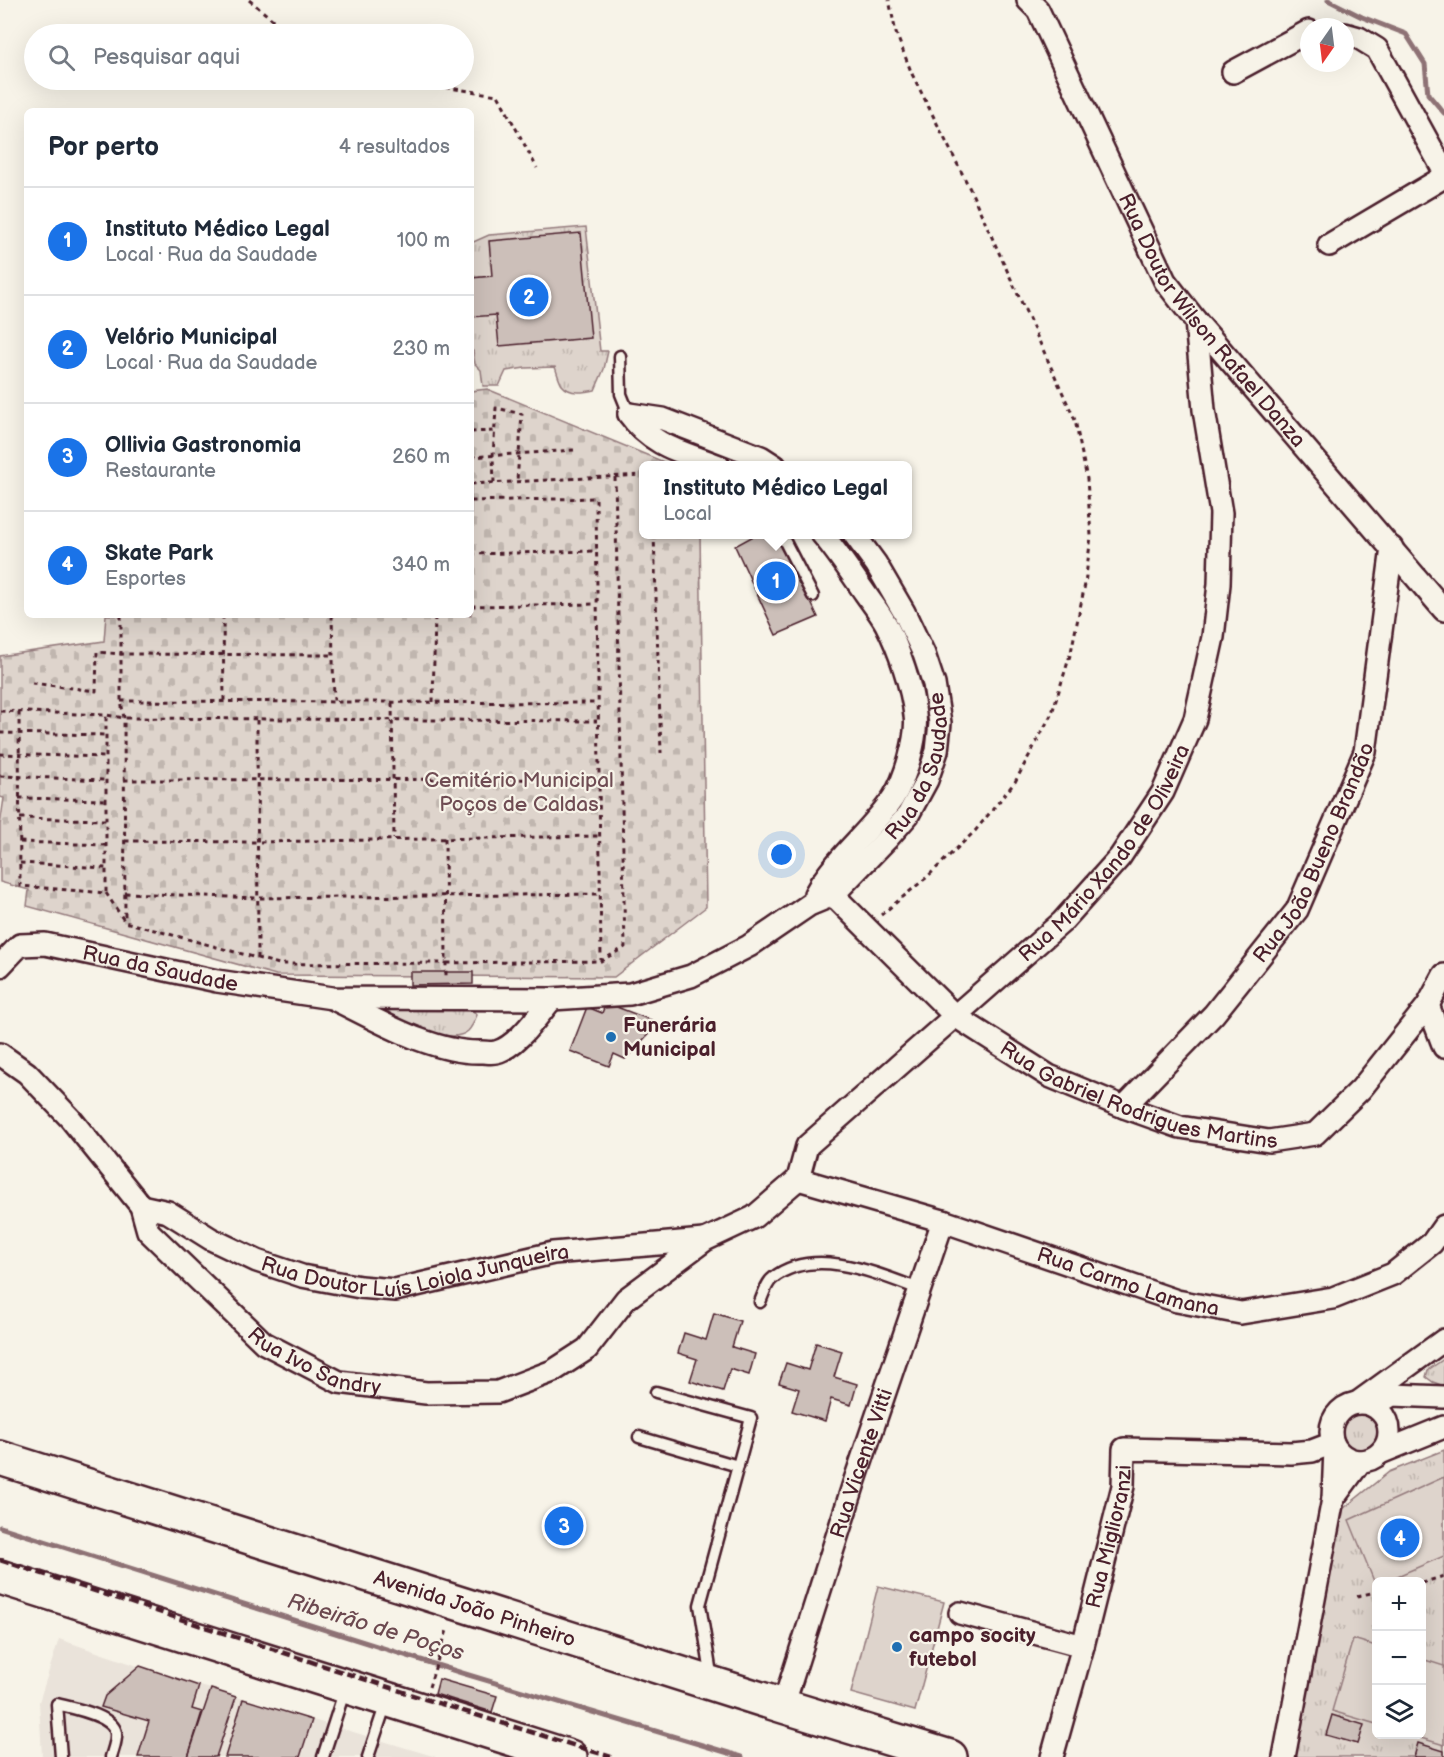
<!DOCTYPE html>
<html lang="pt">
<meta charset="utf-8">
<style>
body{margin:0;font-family:"Balsamiq Sans",sans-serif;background:#f6f6f7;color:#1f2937}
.controls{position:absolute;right:18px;bottom:18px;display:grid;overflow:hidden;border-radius:9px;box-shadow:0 6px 24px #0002}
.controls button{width:54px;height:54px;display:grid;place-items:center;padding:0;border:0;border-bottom:2px solid #e0e1e3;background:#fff;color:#1f2937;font:30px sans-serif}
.compass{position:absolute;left:1300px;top:18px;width:54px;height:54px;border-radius:50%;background:#fff;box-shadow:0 6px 24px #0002;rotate:194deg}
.you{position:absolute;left:782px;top:855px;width:21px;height:21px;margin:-15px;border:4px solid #fff;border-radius:50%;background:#1a73e8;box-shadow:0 0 0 9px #1a73e833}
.badge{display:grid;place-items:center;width:39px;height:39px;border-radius:50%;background:#1a73e8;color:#fff;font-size:20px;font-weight:700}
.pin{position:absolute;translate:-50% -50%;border:3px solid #fff;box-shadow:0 2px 6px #0006}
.popup{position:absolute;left:639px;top:461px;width:273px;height:78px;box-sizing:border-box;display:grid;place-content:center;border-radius:9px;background:#fff;filter:drop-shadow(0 2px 4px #0005);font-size:20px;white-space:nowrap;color:#747a83}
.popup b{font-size:22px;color:#1f2937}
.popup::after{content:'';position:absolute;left:50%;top:100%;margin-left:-12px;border:12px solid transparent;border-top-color:#fff}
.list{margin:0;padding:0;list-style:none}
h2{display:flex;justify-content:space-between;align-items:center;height:78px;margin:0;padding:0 24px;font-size:26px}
h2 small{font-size:20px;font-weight:400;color:#747a83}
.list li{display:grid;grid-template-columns:39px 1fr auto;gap:18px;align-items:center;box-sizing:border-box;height:108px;padding:0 24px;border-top:2px solid #e0e1e3}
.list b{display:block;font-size:22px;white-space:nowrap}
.list p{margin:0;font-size:20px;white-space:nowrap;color:#747a83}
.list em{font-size:20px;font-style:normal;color:#747a83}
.icon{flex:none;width:33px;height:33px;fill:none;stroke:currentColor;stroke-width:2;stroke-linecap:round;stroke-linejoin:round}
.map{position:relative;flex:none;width:1444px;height:1757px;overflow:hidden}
.search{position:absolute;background:#fff;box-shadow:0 6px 24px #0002;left:24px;top:24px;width:450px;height:66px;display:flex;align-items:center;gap:15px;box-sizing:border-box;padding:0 21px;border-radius:33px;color:#747a83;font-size:22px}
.panel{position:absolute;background:#fff;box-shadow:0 6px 24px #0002;left:24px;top:108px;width:450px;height:510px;border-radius:9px}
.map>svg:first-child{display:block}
</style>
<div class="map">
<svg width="1444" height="1757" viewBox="0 0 1444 1757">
<defs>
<pattern id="grass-tufts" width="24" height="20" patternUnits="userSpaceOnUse" patternTransform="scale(1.5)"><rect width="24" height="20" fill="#ded4cc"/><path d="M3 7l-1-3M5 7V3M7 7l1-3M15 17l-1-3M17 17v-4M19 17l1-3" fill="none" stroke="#c0b6af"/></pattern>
<pattern id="cemetery-stones" width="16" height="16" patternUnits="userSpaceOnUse" patternTransform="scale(1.5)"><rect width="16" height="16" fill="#ded4cc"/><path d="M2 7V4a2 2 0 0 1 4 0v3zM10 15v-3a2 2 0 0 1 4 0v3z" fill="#c0b6af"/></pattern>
</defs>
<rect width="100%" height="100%" fill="#f7f3e8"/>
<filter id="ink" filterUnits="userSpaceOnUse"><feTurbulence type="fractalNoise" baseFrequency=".0167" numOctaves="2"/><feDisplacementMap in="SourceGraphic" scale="12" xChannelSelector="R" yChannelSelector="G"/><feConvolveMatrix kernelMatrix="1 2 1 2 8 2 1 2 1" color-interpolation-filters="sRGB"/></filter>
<g filter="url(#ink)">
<path fill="#eae3da" d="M 59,1639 L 164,1675 L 436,1757 L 42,1757 L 39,1702 Z"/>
<g fill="url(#grass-tufts)" stroke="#947a7c" stroke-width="1.5" fill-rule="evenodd">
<path d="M 586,227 L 600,351 L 608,351 L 604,369 L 595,390 C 585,392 570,395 562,385 C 559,381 557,372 555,367 L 525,368 L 506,371 L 499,386 L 483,386 L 481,370 L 475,364 L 473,351 L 471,350 L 471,243 L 489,235 Z"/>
<path d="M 390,1003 L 461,1005 L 471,1009 L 477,1015 C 475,1020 472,1027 468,1031 C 451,1046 405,1023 388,1014 Z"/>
<path d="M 1444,1359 L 1444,1386 L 1433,1382 L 1426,1377 L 1428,1370 Z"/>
<circle cx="1361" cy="1432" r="20"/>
<path d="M 1444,1450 L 1444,1757 L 1294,1757 L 1343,1509 L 1389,1472 ZM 1376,1582 L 1422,1582 L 1422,1734 L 1376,1734 Z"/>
</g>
<path fill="url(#cemetery-stones)" stroke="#947a7c" stroke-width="1.5" d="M 487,389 L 671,465 L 644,466 L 644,534 L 700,535 L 706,907 L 614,977 L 276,975 L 27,906 L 29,890 L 0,882 L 0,825 L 4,798 L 0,797 L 0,656 L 104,641 L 106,615 L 471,615 L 471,391 Z"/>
<g fill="#ded4cc" stroke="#947a7c" stroke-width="1.5">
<path d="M 1444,1477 L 1444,1556 L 1386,1581 L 1376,1582 L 1376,1586 L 1349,1520 Z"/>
<path d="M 878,1586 L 944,1602 L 915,1711 L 851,1693 Z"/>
<path d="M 1353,1639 L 1376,1646 L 1376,1724 L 1332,1711 Z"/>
<path d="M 1422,1659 L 1444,1666 L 1444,1745 L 1411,1735 L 1422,1734 Z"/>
</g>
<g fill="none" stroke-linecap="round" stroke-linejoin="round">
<g stroke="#8e7275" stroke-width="5">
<path d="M 1328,0 L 1362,17 L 1406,34 L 1425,64 L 1428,94 L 1444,113"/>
<path d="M 0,1527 L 462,1673 L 742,1757"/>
</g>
</g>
<g fill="#ccbfb9" stroke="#4a1f2b" stroke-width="1.5">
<path d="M 581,233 L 591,338 L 499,346 L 496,315 L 471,317 L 471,278 L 492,276 L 489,241 Z"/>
<path d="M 757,534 L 778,534 L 818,617 L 776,635 L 735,546 Z"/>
<path d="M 410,972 L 473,972 L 473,984 L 410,985 Z"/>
<path d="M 606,1003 L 659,1023 L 625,1059 L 614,1054 L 609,1066 L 570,1051 L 587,1007 L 602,1013 Z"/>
<path d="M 714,1313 L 740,1321 L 732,1347 L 755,1354 L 749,1375 L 730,1369 L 723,1391 L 690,1381 L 697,1359 L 678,1353 L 684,1333 L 706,1340 Z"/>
<path d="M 816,1343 L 842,1351 L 834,1377 L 857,1384 L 851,1405 L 831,1399 L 825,1421 L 792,1411 L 799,1389 L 779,1383 L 786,1363 L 808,1370 Z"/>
<path d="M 140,1666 L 199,1686 L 192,1709 L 202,1712 L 188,1757 L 138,1757 L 149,1721 L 101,1707 L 105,1696 Z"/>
<path d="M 439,1679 L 497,1696 L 492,1712 L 435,1694 Z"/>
<path d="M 211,1689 L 236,1697 L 216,1757 L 188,1757 Z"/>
<path d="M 243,1699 L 312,1720 L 300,1757 L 225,1757 Z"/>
<path d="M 1332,1715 L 1364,1725 L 1358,1744 L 1326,1735 Z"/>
<path d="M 1418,1743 L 1444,1751 L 1444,1757 L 1414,1757 Z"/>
</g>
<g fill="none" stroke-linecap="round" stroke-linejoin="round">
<g stroke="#4a1f2b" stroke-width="15">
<g id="lane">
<path d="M 620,356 L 621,394 L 629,414"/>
<path d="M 781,534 L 813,596"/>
<path d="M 760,1302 C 763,1295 767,1282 773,1278 C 814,1246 876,1273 919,1289"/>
<path d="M 656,1392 L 751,1418 L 700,1605 L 712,1680"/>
<path d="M 639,1437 L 738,1466"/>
<path d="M 61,1757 L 57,1704 C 72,1708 113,1715 116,1733 C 117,1741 113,1750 111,1757"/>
<path d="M 323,1757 L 345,1689"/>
<path d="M 368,1757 L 386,1703"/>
</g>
</g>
<g stroke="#4a1f2b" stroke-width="26">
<g id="street">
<path id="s1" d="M 1028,0 L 1038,10 L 1165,281 L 1196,321 L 1444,610"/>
<path d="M 1345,34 L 1359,38 L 1377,49 L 1444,171"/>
<path d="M 1233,72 L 1309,31"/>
<path d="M 1329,245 L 1444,177"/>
<path d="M 629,414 L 663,419 L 761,457 L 775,466"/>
<path d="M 629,414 C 652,447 683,452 719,466"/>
<path id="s2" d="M 821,883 L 955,1016 L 1049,1076 L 1124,1107 L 1180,1127 L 1269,1141 L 1315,1134 L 1361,1089 L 1428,1005 L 1444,975"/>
<path d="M 815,894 C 835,858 870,832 893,798 C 905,780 918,737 915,715 C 912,687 899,649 886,624 C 880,613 872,603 865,593 C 851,573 838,553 822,534"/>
<path id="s3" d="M 0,966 L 20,945 L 45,944 L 217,981 L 332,998 L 552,999 L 630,994 L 691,976 L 749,946 L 809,905 L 833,895 L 887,839 L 908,815 L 927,780 L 937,751 L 940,723 L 934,684 L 924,654 L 904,612 L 876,564 L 854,534"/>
<path d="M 336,1000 C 379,1021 434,1054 482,1052 C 486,1052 492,1053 496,1052 C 517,1047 538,1015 552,999"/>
<path d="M 1428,1005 L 1444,1047"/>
<path id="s4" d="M 0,1054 L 27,1073 L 70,1118 L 141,1206 L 148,1231 L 264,1343 L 339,1382 L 426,1393 L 498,1392 L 553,1371 L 587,1349 L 626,1299 L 705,1240 L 754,1217 L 798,1179 L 807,1146 L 1062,922 L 1120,857 L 1163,792 L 1195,719 L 1213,637 L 1219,584 L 1221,513 L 1204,410 L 1196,321"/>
<path id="s5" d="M 1124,1107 L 1214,1014 L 1297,910 L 1365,752 L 1392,548"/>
<path id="s6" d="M 798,1179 L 943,1221 L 1177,1301 L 1241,1313 L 1333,1298 L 1393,1274 L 1432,1243 L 1444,1226"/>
<path id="s7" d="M 141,1206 L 168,1212 L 211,1239 L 257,1261 L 302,1276 L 360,1287 L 395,1290 L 553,1253 L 704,1240"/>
<circle cx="1360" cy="1432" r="29"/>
<path d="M 1357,1403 L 1444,1340"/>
<path d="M 1374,1406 L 1392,1395 L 1444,1397"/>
<path d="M 1335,1448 L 1333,1499 L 1361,1461"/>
<path d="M 1380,1453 L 1444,1427"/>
<path d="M 960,1613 L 1083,1646"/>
<path id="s8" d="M 783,1706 L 854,1483 L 943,1221"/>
<path id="s9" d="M 1052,1757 L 1083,1646 L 1123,1486 L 1124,1449 L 1291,1453 L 1312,1451 L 1333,1443"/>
<path d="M 1284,1757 L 1333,1499"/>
</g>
</g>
<g stroke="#4a1f2b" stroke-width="38">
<g id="primary">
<path id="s10" d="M 0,1458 L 783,1706 L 950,1757"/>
<path d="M 0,1577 L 570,1757"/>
</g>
</g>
<g stroke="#4a1f2b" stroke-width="3" stroke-dasharray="4.5 4.5" stroke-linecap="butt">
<path d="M 249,0 L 290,34"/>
<path d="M 392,80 L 498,95 L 537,168"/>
<path d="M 471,432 L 494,431"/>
<path d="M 471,457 L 574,450"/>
<path d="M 494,483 L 493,456 L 496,408 L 522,414 L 517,481"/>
<path d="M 471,484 L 644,475"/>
<path d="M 471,501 L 596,498 L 601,961"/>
<path d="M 654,534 L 661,753"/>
<path d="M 471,554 L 596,551"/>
<path d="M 471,606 L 597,604"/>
<path d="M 121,615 L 121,701 L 124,718 L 125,920"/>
<path d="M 223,615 L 224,701"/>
<path d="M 332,615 L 334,702"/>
<path d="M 32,683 L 96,691 L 97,652 L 121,654 L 332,655"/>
<path d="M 121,701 L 597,703"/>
<path d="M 433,702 L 435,615"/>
<path d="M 392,703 L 394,839"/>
<path d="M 0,711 L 106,715 L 124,718 L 597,721"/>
<path d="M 19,712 L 20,886 L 106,893 L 106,715"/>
<path d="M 257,720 L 258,958"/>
<path d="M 0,733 L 106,735"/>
<path d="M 0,754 L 106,757"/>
<path d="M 0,776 L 106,780"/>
<path d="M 124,780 L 598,779"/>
<path d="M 19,798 L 106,800"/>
<path d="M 20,818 L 106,820"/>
<path d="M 445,838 L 446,963 L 601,961 L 625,947 L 615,477"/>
<path d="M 125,841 L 257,842 L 599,836"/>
<path d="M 20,842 L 106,845"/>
<path d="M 20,863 L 106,868"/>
<path d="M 106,893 L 125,922 L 279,964 L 446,963 L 446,979"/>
<path d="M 125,893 L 258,898 L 600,894"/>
<path d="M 881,915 L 926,878 L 975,831 L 1015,782 L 1052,713 L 1071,652 L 1085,584 L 1091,536 L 1087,479 L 1075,420 L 970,189 L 912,74 L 896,33 L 889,0"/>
<path d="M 1422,1583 L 1444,1576"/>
<path d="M 1357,1596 L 1376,1592"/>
<path d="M 429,1687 L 448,1627"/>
</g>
<use href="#lane" stroke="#f7f3e8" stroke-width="10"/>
<use href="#street" stroke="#f7f3e8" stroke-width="21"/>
<use href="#primary" stroke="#f7f3e8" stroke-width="33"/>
<path stroke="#4a1f2b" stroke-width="4.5" stroke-dasharray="9 4.5" stroke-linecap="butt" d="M 0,1560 L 425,1699 L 611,1757"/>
</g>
</g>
<g fill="#1f6fb2" stroke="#f7f3e8" stroke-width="2">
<circle cx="611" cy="1037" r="6"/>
<circle cx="897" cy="1647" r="6"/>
</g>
<g text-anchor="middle" stroke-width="4.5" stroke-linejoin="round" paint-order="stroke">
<g font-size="21" fill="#4a1f2b" stroke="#f7f3e8">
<text dy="7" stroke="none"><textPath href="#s1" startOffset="372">Rua Doutor Wilson Rafael Danza</textPath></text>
<text dy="7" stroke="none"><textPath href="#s3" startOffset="1032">Rua da Saudade</textPath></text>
<text dy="7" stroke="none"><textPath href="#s4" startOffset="1468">Rua Mário Xando de Oliveira</textPath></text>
<text dy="7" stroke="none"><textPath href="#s5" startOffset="321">Rua João Bueno Brandão</textPath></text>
<text dy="7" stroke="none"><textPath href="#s3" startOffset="172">Rua da Saudade</textPath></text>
<text dy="7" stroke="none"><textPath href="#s2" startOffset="392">Rua Gabriel Rodrigues Martins</textPath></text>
<text dy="7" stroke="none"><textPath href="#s7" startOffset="292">Rua Doutor Luís Loiola Junqueira</textPath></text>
<text dy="7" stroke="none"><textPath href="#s6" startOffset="346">Rua Carmo Lamana</textPath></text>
<text dy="7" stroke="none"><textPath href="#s4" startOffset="450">Rua Ivo Sandry</textPath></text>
<text dy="7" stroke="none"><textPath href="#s8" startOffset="255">Rua Vicente Vitti</textPath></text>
<text dy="7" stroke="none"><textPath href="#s9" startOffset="228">Rua Miglioranzi</textPath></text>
<text dy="7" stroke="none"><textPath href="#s10" startOffset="498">Avenida João Pinheiro</textPath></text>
</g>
<g font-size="21" fill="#6f4c53" stroke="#f7f3e8">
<text x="519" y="787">Cemitério Municipal<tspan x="519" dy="24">Poços de Caldas</tspan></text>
</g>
<g font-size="21" font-weight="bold" fill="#4a1f2b" stroke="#f7f3e8" text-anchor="start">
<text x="623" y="1032">Funerária<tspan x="623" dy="24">Municipal</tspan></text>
<text x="909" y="1642">campo socity<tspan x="909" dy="24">futebol</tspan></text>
</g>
<g font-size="22" font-style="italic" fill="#6c4950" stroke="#f7f3e8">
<text transform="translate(376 1626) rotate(17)" y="8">Ribeirão de Poços</text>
</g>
</g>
</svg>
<div class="controls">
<button>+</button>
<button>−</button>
<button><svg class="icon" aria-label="layers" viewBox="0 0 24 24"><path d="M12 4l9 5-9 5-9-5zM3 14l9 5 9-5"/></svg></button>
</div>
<svg class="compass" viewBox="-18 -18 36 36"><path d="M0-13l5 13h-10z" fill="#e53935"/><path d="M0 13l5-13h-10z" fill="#747a83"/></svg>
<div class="you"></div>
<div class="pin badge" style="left:776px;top:581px">1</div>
<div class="popup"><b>Instituto Médico Legal</b>Local</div>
<div class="pin badge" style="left:529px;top:297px">2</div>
<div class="pin badge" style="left:564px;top:1526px">3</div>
<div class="pin badge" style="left:1400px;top:1538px">4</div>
<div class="search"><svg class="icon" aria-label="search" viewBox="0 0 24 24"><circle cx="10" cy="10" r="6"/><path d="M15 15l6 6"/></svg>Pesquisar aqui</div>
<section class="panel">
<h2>Por perto<small>4 resultados</small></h2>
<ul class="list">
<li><span class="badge">1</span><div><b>Instituto Médico Legal</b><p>Local · Rua da Saudade</p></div><em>100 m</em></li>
<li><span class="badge">2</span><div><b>Velório Municipal</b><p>Local · Rua da Saudade</p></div><em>230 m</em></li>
<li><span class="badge">3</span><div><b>Ollivia Gastronomia</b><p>Restaurante</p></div><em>260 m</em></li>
<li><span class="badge">4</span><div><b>Skate Park</b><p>Esportes</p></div><em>340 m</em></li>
</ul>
</section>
</div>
